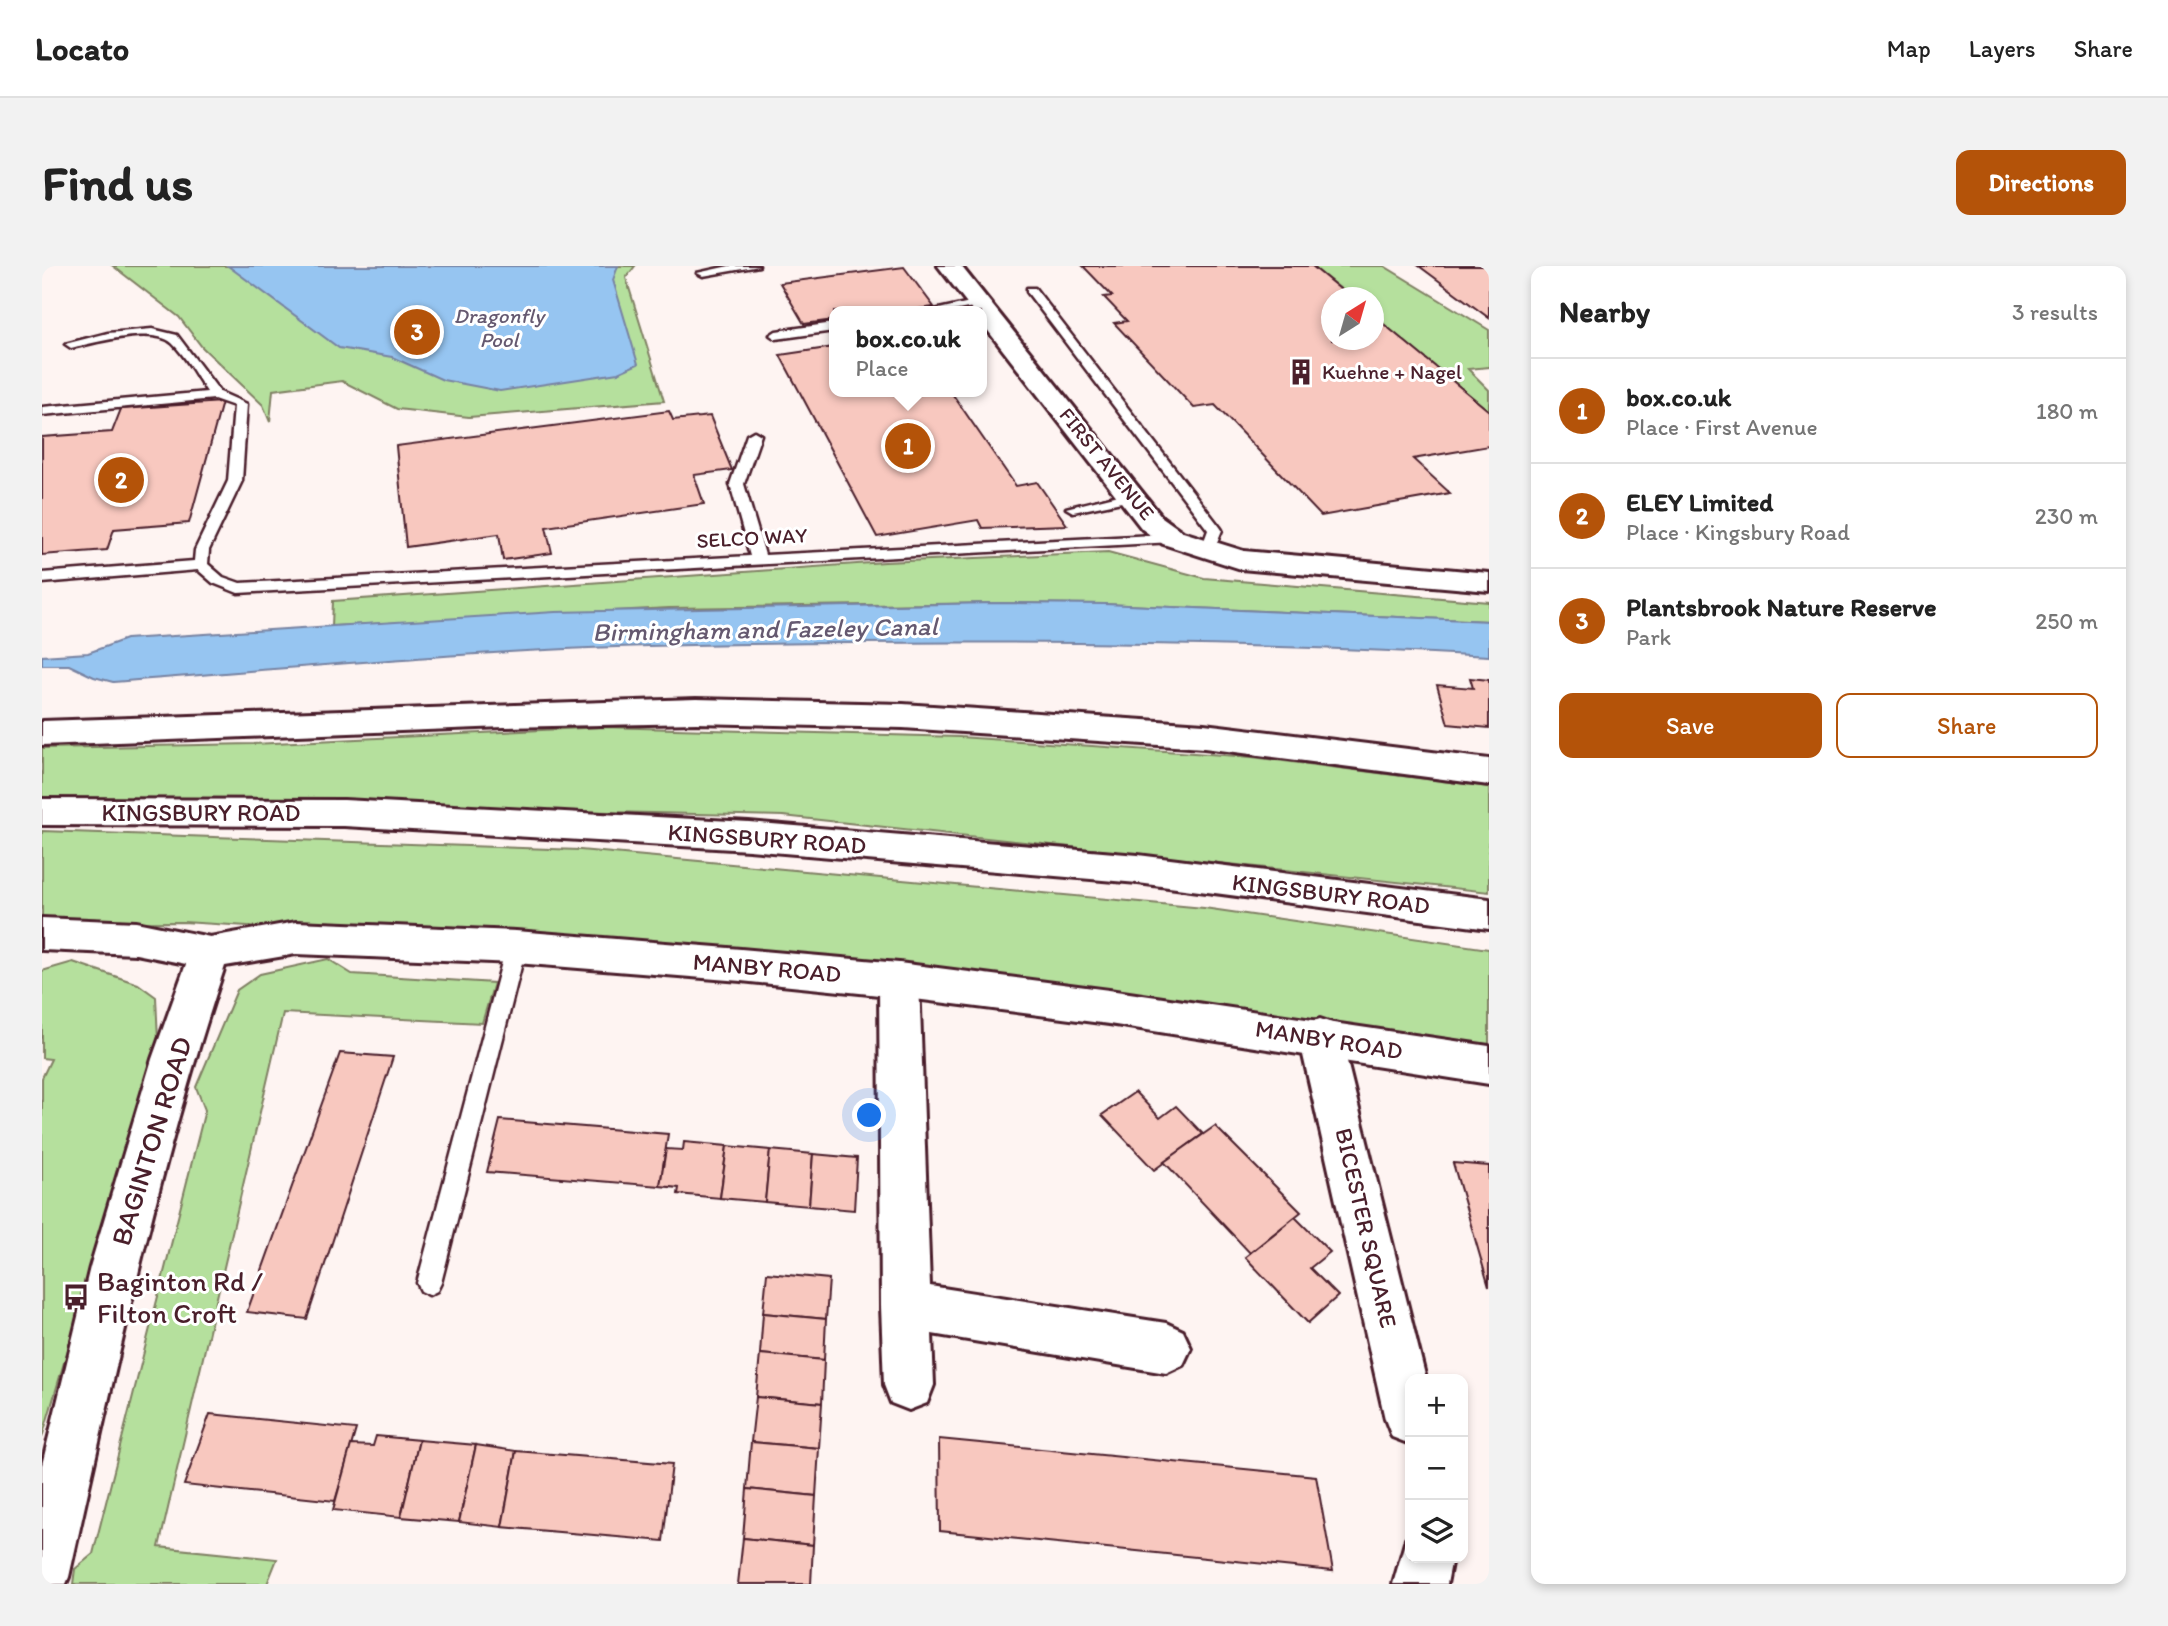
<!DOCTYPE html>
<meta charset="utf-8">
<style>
body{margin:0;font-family:Itim,sans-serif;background:#f2f2f2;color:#222}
.controls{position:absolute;right:21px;bottom:21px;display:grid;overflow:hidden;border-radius:14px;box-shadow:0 4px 10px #0003}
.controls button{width:63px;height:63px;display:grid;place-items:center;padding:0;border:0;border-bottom:2px solid #e0e0e0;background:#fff;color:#222;font:35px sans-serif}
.compass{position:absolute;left:1279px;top:21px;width:63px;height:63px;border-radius:50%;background:#fff;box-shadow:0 4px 10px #0003;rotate:37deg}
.you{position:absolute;left:828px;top:850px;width:24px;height:24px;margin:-18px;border:5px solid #fff;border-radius:50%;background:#1a73e8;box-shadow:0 0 0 10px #1a73e833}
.badge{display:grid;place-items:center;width:46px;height:46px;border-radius:50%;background:#b45309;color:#fff;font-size:23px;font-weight:700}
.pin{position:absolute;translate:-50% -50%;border:4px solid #fff;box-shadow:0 2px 7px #0006}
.popup{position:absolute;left:787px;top:40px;width:158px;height:91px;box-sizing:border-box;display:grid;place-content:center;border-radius:14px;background:#fff;filter:drop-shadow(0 2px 5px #0005);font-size:23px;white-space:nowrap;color:#767676}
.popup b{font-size:26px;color:#222}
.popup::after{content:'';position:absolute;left:50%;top:100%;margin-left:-14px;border:14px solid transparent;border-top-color:#fff}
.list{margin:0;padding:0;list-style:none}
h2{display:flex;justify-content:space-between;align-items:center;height:91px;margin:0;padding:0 28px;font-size:30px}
h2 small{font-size:23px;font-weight:400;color:#767676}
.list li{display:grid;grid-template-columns:46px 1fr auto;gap:21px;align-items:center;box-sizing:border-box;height:105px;padding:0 28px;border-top:2px solid #e0e0e0}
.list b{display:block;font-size:26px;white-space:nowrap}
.list p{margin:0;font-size:23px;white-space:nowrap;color:#767676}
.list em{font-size:23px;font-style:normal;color:#767676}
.actions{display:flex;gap:14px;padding:21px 28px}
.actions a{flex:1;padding:16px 0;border:2px solid #b45309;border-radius:14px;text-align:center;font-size:24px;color:#b45309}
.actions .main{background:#b45309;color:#fff}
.icon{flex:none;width:38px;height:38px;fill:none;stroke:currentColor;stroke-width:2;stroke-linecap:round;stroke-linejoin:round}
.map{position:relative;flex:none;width:1447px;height:1318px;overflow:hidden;border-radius:14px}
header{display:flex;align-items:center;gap:42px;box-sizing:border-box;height:98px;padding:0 35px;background:#fff;border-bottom:2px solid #e0e0e0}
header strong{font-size:33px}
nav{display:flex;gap:38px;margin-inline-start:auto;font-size:24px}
.intro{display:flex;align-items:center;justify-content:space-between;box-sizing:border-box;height:168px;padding:0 42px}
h1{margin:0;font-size:49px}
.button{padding:18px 32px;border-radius:14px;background:#b45309;color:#fff;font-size:24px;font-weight:700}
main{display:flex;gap:42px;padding:0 42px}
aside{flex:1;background:#fff;border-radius:14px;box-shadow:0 4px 10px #0003}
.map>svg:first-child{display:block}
</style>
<header>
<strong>Locato</strong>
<nav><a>Map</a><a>Layers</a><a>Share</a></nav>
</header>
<div class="intro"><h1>Find us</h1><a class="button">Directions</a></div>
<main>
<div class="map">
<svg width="1447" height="1318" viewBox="0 0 1447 1318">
<rect width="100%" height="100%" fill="#fef4f2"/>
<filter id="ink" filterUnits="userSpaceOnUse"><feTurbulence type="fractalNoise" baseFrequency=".0143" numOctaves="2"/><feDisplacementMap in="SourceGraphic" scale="14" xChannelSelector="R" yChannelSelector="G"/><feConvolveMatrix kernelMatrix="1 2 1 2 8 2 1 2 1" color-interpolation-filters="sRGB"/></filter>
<g filter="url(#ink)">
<g fill="#b5e09d" stroke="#808064" stroke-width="2">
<path d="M 71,0 L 593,0 L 584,12 L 622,135 L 427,151 L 355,143 L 300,115 L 231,124 L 228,156 L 221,139 L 160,81 L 137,51 Z"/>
<path d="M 1270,0 L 1342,0 L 1447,64 L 1447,101 L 1426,103 L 1447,124 L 1447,145 L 1332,50 L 1332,32 L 1309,31 Z"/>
<path d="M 1066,286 L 1162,312 L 1447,336 L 1447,355 L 1062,338 L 953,337 L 627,342 L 290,360 L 291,335 L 843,296 Z"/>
<path d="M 562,461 L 917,471 L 1210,491 L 1447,521 L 1447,626 L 741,550 L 0,533 L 0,482 L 211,478 Z"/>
<path d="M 0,565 L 538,584 L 1162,642 L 1447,683 L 1447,790 L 822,698 L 141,656 L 0,657 Z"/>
<path d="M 286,693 L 310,708 L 452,717 L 440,757 L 241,747 L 117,1281 L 235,1293 L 225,1318 L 31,1318 L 33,1303 L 51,1288 L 163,844 L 154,821 L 195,724 L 218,708 Z"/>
<path d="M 31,696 L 96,718 L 114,731 L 116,774 L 0,1172 L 0,812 L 9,793 L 0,792 L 0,705 Z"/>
</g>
<g fill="#96c5f1" stroke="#7883a2" stroke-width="2">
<path d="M 186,0 L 576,0 L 571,14 L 596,98 L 576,107 L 458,125 L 401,114 L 350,91 L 297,82 Z"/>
<path d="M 953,337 L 1062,338 L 1447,355 L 1447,390 C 1182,375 917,374 651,379 C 458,382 264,401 71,416 L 52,411 L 27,399 L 0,399 L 0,390 L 46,387 L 84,373 L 513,346 Z"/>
</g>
<g fill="#f8c8bf" stroke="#4a1f2b" stroke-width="2">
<path d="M 1041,0 L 1270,0 L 1309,32 L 1290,32 L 1290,74 L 1332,74 L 1332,50 L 1447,145 L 1447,180 L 1371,193 L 1408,227 L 1279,250 L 1173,139 L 1152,142 L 1072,57 L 1085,55 L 1062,31 L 1070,30 Z"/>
<path d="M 1377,0 L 1447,0 L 1447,52 Z"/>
<path d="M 862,1 L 892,41 L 860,45 L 792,45 L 792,54 L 762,58 L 738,17 Z"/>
<path d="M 792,81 L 792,126 L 909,126 L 974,220 L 995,216 L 1025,259 L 940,262 L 936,254 L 835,271 L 738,89 Z"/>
<path d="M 180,136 L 147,257 L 72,263 L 65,284 L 0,289 L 0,171 L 70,166 L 79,143 Z"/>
<path d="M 627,145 L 631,154 L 668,150 L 690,204 L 652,209 L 662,238 L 504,261 L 510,287 L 461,294 L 457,268 L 364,281 L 354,180 Z"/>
<path d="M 1428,412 L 1447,414 L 1447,462 L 1406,458 L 1395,419 L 1431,422 Z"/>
<path d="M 298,787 L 351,791 L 265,1053 L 205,1046 Z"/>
<path d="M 1093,826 L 1118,852 L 1134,840 L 1161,868 L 1112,904 L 1060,849 Z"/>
<path d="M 458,854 L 626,868 L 618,920 L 445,906 Z"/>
<path d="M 1173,860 L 1259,946 L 1208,987 L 1122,896 Z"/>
<path d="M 642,876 L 685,880 L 678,932 L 636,928 L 637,922 L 618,920 L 624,883 L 641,884 Z"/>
<path d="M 685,880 L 728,884 L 723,936 L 678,932 Z"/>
<path d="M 728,884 L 771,888 L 767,940 L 723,936 Z"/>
<path d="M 771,888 L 815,892 L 812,944 L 767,940 Z"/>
<path d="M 1411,897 L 1447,900 L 1447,1021 Z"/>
<path d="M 1253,951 L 1288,986 L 1268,1002 L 1296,1030 L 1266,1057 L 1203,991 Z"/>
<path d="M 725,1007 L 787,1013 L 784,1053 L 721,1047 Z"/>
<path d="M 721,1047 L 784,1053 L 782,1094 L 718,1088 Z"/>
<path d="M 718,1088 L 782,1094 L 780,1137 L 714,1131 Z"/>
<path d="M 714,1131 L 780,1137 L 777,1182 L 709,1176 Z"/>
<path d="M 168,1148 L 314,1163 L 293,1235 L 142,1219 Z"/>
<path d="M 334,1170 L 377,1174 L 359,1251 L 291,1244 L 309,1179 L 331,1180 Z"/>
<path d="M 897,1173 L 1274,1210 L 1291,1305 L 898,1265 Z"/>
<path d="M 377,1174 L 434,1179 L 417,1256 L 359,1251 Z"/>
<path d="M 709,1176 L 777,1182 L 774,1230 L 705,1223 Z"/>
<path d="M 434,1179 L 474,1185 L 460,1261 L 417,1256 Z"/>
<path d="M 474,1185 L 630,1198 L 621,1275 L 460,1261 Z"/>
<path d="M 705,1223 L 774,1230 L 771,1279 L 701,1272 Z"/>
<path d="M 701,1272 L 771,1279 L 769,1318 L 696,1318 Z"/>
</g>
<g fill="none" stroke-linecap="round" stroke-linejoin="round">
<g stroke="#4a1f2b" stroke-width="5">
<g id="service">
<path d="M 687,0 L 717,0 L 661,10 L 655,7 Z"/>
<path d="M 985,22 L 993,22 L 1178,261 L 1180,264 L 1171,286 L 1161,286 L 1159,283 L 1166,264 L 985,26 Z"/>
<path d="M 937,34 L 941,35 L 941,39 L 911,45 L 888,45 Z"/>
<path d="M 792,57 L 792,65 L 734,73 L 728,69 L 734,65 Z"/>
<path d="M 110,63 L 135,69 L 178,126 L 205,138 L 200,215 L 167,284 L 166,298 L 181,311 L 198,317 L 708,290 L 688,218 L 705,169 L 712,165 L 719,169 L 702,218 L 723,289 L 1131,268 L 1138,272 L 1131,276 L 196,327 L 171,317 L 156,304 L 0,317 L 0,307 L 152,295 L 153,284 L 186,215 L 192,140 L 172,133 L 0,149 L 0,141 L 165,126 C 154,110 144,90 130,77 C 110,60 53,77 29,82 L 23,78 L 66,67 Z"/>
<path d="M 1089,226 L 1094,227 L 1094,233 L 1031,246 L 1024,242 Z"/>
<path d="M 474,673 L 481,675 L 484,681 L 399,1017 L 395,1025 L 387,1029 L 379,1025 L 375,1017 L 464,681 L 467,675 Z"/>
</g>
</g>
<g stroke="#4a1f2b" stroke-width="6">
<g id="minor">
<path d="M 896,0 L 919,0 L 1120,251 L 1141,266 L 1202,285 L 1447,307 L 1447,325 L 1199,303 L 1121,278 L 1100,263 L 940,57 L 940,45 L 931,45 Z"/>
<path d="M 857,697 L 871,702 L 877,714 L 888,1020 L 1124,1057 L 1141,1065 L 1149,1082 L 1141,1099 L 1124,1107 L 890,1068 L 892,1119 L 885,1137 L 867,1144 L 849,1137 L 842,1119 L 839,1040 L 837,714 L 843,702 Z"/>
<path d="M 1278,753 L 1293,758 L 1299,771 L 1384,1113 L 1368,1113 L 1368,1178 L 1350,1171 L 1343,1153 L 1257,771 L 1263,758 Z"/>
<path d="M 1368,1271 L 1368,1292 L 1410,1292 L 1405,1318 L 1351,1318 L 1364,1273 Z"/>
</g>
</g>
<g stroke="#4a1f2b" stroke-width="6">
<path id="tertiary" d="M 0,652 L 94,656 L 168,671 L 254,656 L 474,665 L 699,683 L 857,697 L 1067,724 L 1447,780 L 1447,818 L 1067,758 L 857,731 L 699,715 L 474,697 L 254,688 L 183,700 C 116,900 73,1105 27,1311 L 24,1318 L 0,1318 L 0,1199 L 48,1001 L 110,793 L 144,698 L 94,688 L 0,684 Z"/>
</g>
<g stroke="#4a1f2b" stroke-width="6">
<g id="trunk">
<path d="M 654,433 L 861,438 L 1162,458 L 1447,493 L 1447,519 L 1162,482 L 861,462 L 654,457 L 462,461 L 0,479 L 0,455 Z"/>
<path d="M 0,533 L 302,534 L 707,556 L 1096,589 L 1447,633 L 1447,663 L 1096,617 L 707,584 L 302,560 L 0,559 Z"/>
</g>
</g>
<use href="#service" fill="#fff" fill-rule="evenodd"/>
<use href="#minor" fill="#fff" fill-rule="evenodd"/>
<use href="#tertiary" fill="#fff" fill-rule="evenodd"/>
<use href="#trunk" fill="#fff" fill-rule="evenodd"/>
</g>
</g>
<defs>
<g id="building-bare" transform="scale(2.1)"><path d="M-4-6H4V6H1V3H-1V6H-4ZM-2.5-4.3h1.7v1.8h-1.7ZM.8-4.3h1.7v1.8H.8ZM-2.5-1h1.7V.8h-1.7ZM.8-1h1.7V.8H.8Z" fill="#4a1f2b" stroke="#fff" stroke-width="2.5" paint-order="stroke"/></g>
<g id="bus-bare" transform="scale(2.1)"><path d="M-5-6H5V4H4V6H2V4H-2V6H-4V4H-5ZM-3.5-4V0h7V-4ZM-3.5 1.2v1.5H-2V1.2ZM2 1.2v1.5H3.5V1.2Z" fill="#4a1f2b" stroke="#fff" stroke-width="2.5" paint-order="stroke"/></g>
</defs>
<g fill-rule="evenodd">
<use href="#building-bare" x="1259" y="106"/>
<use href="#bus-bare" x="34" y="1031"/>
</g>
<g text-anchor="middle" stroke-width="6" stroke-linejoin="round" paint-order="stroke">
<g font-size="21" font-style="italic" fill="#655970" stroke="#fff">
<text x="457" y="57">Dragonfly<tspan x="457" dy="24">Pool</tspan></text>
</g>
<g font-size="21" fill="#4a1f2b" stroke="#fff" text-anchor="start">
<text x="1280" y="113">Kuehne + Nagel</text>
</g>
<g font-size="21" fill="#4a1f2b" stroke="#fff">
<text transform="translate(1065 198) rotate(51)" y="7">FIRST AVENUE</text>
<text transform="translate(710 272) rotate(-3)" y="7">SELCO WAY</text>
</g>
<g font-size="24" fill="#4a1f2b" stroke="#fff">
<text x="159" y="555">KINGSBURY ROAD</text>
<text transform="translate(725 573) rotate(4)" y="8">KINGSBURY ROAD</text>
<text transform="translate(1289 628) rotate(7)" y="8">KINGSBURY ROAD</text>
<text transform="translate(725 702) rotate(5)" y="8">MANBY ROAD</text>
<text transform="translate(1287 774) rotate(9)" y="8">MANBY ROAD</text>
<text transform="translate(1324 962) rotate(77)" y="8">BICESTER SQUARE</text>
</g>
<g font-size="26" font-style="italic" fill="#655970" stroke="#fff">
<text transform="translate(723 363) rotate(-1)" y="9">Birmingham and Fazeley Canal</text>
</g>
<g font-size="28" fill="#4a1f2b" stroke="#fff">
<text transform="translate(109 875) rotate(-73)" y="10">BAGINTON ROAD</text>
</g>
<g font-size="28" fill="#4a1f2b" stroke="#fff" text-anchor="start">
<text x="55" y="1025">Baginton Rd /<tspan x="55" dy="32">Filton Croft</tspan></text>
</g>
</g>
</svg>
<div class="controls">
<button>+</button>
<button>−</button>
<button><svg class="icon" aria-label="layers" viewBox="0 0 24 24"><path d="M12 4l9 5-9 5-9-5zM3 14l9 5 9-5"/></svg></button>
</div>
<svg class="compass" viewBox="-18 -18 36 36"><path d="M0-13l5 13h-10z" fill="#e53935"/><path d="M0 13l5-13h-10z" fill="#767676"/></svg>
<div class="you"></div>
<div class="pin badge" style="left:866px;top:180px">1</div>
<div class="popup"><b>box.co.uk</b>Place</div>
<div class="pin badge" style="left:79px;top:214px">2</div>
<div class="pin badge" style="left:375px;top:66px">3</div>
</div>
<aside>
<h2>Nearby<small>3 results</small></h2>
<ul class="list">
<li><span class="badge">1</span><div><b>box.co.uk</b><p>Place · First Avenue</p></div><em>180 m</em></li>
<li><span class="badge">2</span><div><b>ELEY Limited</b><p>Place · Kingsbury Road</p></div><em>230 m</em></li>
<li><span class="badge">3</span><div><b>Plantsbrook Nature Reserve</b><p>Park</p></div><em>250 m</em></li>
</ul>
<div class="actions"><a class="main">Save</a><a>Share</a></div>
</aside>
</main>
